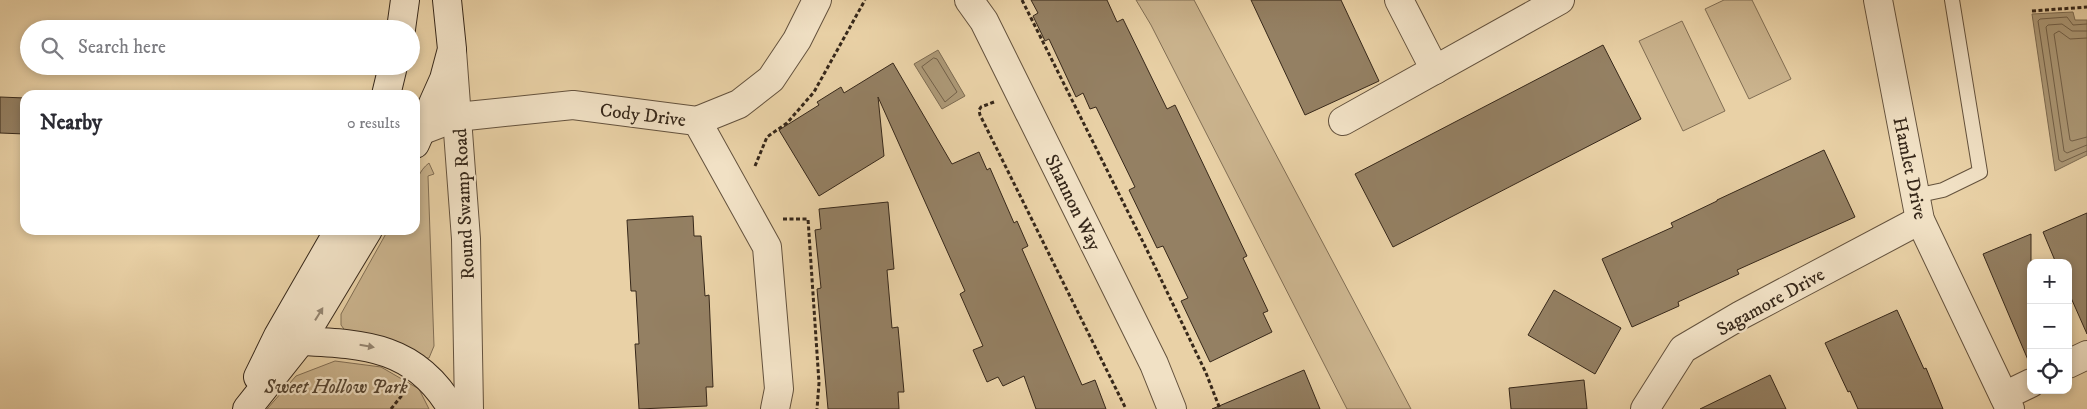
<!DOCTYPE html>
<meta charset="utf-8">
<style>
body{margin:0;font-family:"IM FELL DW Pica",serif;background:#f2f2f3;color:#2b2b33}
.controls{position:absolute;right:15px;bottom:15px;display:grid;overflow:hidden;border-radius:10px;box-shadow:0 2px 8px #0003}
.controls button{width:45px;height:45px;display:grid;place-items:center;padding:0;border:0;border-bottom:1px solid #e1e1e2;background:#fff;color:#2b2b33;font:25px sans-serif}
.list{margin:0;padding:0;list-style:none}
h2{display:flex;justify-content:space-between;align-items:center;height:65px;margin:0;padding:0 20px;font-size:21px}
h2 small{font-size:16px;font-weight:400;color:#7c7c81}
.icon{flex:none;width:28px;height:28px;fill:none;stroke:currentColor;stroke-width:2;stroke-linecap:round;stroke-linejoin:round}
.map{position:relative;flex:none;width:2087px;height:409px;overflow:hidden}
.search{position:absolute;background:#fff;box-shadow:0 2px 8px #0003;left:20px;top:20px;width:400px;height:55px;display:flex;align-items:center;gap:12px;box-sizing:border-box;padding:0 18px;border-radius:28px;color:#7c7c81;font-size:19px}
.panel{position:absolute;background:#fff;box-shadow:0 2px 8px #0003;left:20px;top:90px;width:400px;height:145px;border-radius:15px}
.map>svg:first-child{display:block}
</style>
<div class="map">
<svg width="2087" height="409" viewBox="0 0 2087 409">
<rect width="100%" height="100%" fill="#e9d1a6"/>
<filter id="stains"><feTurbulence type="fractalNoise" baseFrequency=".004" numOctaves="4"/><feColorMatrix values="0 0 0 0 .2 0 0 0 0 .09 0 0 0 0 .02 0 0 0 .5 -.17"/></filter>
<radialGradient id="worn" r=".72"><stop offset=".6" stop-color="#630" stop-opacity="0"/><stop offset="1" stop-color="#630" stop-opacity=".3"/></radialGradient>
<g fill="#cbb48e" stroke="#816e54">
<path d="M 1136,0 L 1194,0 L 1411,409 L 1347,409 L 1151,25 Z"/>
<path d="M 1724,0 L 1752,0 L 1791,79 L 1749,99 L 1705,9 Z"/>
<path d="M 1682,21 L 1725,111 L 1683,131 L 1639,41 Z"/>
<path d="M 429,163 L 434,174 L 428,176 L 434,346 L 429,358 L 420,359 L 346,332 L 341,325 L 341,314 L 388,230 L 415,230 C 415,208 409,178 429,163 Z"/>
<path d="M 335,361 L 381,367 L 419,389 L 429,409 L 267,409 L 296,376 Z"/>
</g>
<g fill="#ac9876" stroke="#7d6b51">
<path d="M 2073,12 L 2075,20 L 2087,20 L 2087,155 L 2055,171 L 2032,14 Z"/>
<path d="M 938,50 L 965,96 L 942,109 L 914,64 Z"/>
</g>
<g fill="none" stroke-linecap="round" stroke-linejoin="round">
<g stroke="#726048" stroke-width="1">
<path d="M 2087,24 L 2073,25 L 2067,17 L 2040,19 L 2038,21 L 2059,160 L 2062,162 L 2087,151"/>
<path d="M 2087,31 L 2072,31 L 2062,24 L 2048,25 L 2046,27 L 2064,151 L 2067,153 L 2087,145"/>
<path d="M 2087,38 L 2070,39 L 2059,31 L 2054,34 L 2070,140 L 2072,141 L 2087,137"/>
<path d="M 934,58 L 937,59 L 957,92 L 945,102 L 922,67 Z"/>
</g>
</g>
<g fill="#948063" stroke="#37281a">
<path d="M 1031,0 L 1107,0 L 1117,22 L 1123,19 L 1167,109 L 1175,105 L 1247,256 L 1243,258 L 1268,311 L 1263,313 L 1272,332 L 1210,362 L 1181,301 L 1188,298 L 1163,246 L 1157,248 L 1129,190 L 1135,187 L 1096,107 L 1090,109 L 1083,93 L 1076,97 L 1049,39 L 1045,41 L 1033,16 L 1038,13 Z"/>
<path d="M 1251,0 L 1341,0 L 1379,81 L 1305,115 Z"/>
<path d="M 1603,45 L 1641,119 L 1393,247 L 1355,174 Z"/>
<path d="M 893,63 L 952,164 L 979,152 L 987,170 L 990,168 L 1014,223 L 1017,221 L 1028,246 L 1022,249 L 1082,385 L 1095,380 L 1106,409 L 1036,409 L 1024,376 L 1003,386 L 998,377 L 987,382 L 973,350 L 983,346 L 960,294 L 965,291 L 878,97 L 884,156 L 819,196 L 779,130 L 819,105 L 817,102 L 841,87 L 844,93 Z"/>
<path d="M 0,97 L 25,98 L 25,134 L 0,133 Z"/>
<path d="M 1824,150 L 1855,217 L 1737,270 L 1739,274 L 1678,302 L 1679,306 L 1632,327 L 1602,259 L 1673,227 L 1671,223 L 1717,201 L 1717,200 Z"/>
<path d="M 888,202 L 894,269 L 887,270 L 892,328 L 898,327 L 904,392 L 898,392 L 899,409 L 828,409 L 817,289 L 821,288 L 815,230 L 821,229 L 819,209 Z"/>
<path d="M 2087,213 L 2087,334 L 2068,291 L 2068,263 L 2056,263 L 2043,232 Z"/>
<path d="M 693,216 L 694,236 L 701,236 L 705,296 L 709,295 L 713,387 L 706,387 L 707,406 L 639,409 L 635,344 L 639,344 L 636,291 L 631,291 L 627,220 Z"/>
<path d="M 2031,234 L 2031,367 L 1983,254 Z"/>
<path d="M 1554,290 L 1621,328 L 1595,374 L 1528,335 Z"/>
<path d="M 1897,310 L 1924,369 L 1926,368 L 1943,409 L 1858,409 L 1850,391 L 1848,392 L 1825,343 Z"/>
<path d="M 1304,370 L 1320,409 L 1212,409 Z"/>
<path d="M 1770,375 L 1786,409 L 1700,409 Z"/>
<path d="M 1584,380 L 1587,409 L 1511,409 L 1509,388 Z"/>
</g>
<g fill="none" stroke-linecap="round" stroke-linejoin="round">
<g stroke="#64523d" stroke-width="16">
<path id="service" d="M 1915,196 L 1943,190 L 1980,172 L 1952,0"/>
</g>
<g stroke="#64523d" stroke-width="30">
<g id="minor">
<path d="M 969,0 L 984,21 L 1154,364 L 1172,409"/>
<path d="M 1399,0 L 1435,70"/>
<path d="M 1878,0 L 1920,220 L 2010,409"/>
<path d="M 697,121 L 767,247 L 779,389 L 775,409"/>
<path d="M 1343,121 L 1560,0"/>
<path d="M 415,133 L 457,117 L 573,105 L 697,121 L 739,104 L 771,79 L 797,40 L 817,0"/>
<path d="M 2068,364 L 2087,355"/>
<path d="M 2004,396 L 2031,383"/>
<path d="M 1645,409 L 1683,349 L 1741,315 L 1920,220"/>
</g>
</g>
<g stroke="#64523d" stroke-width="30">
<path id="tertiary" d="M 452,51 L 466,239 L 469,409"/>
</g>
<g stroke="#37281a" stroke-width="30">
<g id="secondary">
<path d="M 401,29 L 405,0"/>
<path d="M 386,95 L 393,66"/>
<path d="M 415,144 L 444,79 L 452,49 L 447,0"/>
<path d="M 301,341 C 366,344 416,347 452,409"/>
<path d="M 258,377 L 278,336 L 339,230"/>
<path d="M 247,409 L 301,341 L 368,230"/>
</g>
</g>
<g stroke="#37281a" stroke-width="3" stroke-dasharray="4 2.5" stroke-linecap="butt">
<path d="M 1022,0 L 1146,248 L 1206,373 L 1220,409"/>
<path d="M 2032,11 L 2087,7"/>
<path d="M 994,102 L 981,107 L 979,110 L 980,115 L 1126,409"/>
<path d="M 755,166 L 767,137 L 787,123 L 814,92 L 865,0"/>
<path d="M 783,219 L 808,219 L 819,383 L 817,409"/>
<path d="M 391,409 L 403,394"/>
</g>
<use href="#service" stroke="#f1e1c5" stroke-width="14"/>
<use href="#minor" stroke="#f1e1c5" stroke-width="28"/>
<use href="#tertiary" stroke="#f1e1c5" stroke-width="28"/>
<use href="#secondary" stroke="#f1e1c5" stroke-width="28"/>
</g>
<defs><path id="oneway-solid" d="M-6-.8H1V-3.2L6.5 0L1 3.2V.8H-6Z" transform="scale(1.25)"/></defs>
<g fill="#948470">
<use href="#oneway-solid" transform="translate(319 314) rotate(-58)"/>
<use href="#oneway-solid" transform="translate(367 346) rotate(10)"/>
</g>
<g text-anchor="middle" stroke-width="4.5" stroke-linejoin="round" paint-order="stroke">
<g font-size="19" fill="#37281a" stroke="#f1e1c5">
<text transform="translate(643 114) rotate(7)" y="7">Cody Drive</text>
<text transform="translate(1911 168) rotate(78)" y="7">Hamlet Drive</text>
<text transform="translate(1074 202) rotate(64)" y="7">Shannon Way</text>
<text transform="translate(463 204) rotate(-93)" y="7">Round Swamp Road</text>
<text transform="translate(1770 301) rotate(-29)" y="7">Sagamore Drive</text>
</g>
<g font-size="19" font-style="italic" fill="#554431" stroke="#f1e1c5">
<text x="336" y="393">Sweet Hollow Park</text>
</g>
</g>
<rect width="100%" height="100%" filter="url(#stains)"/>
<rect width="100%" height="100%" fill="url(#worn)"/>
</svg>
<div class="controls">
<button>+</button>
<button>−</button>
<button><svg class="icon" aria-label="locate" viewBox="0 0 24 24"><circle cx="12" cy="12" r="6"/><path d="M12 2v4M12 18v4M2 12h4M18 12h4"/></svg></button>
</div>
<div class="search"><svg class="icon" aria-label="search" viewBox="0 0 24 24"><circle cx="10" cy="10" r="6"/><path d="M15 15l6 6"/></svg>Search here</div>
<section class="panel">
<h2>Nearby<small>0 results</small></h2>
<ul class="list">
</ul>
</section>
</div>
